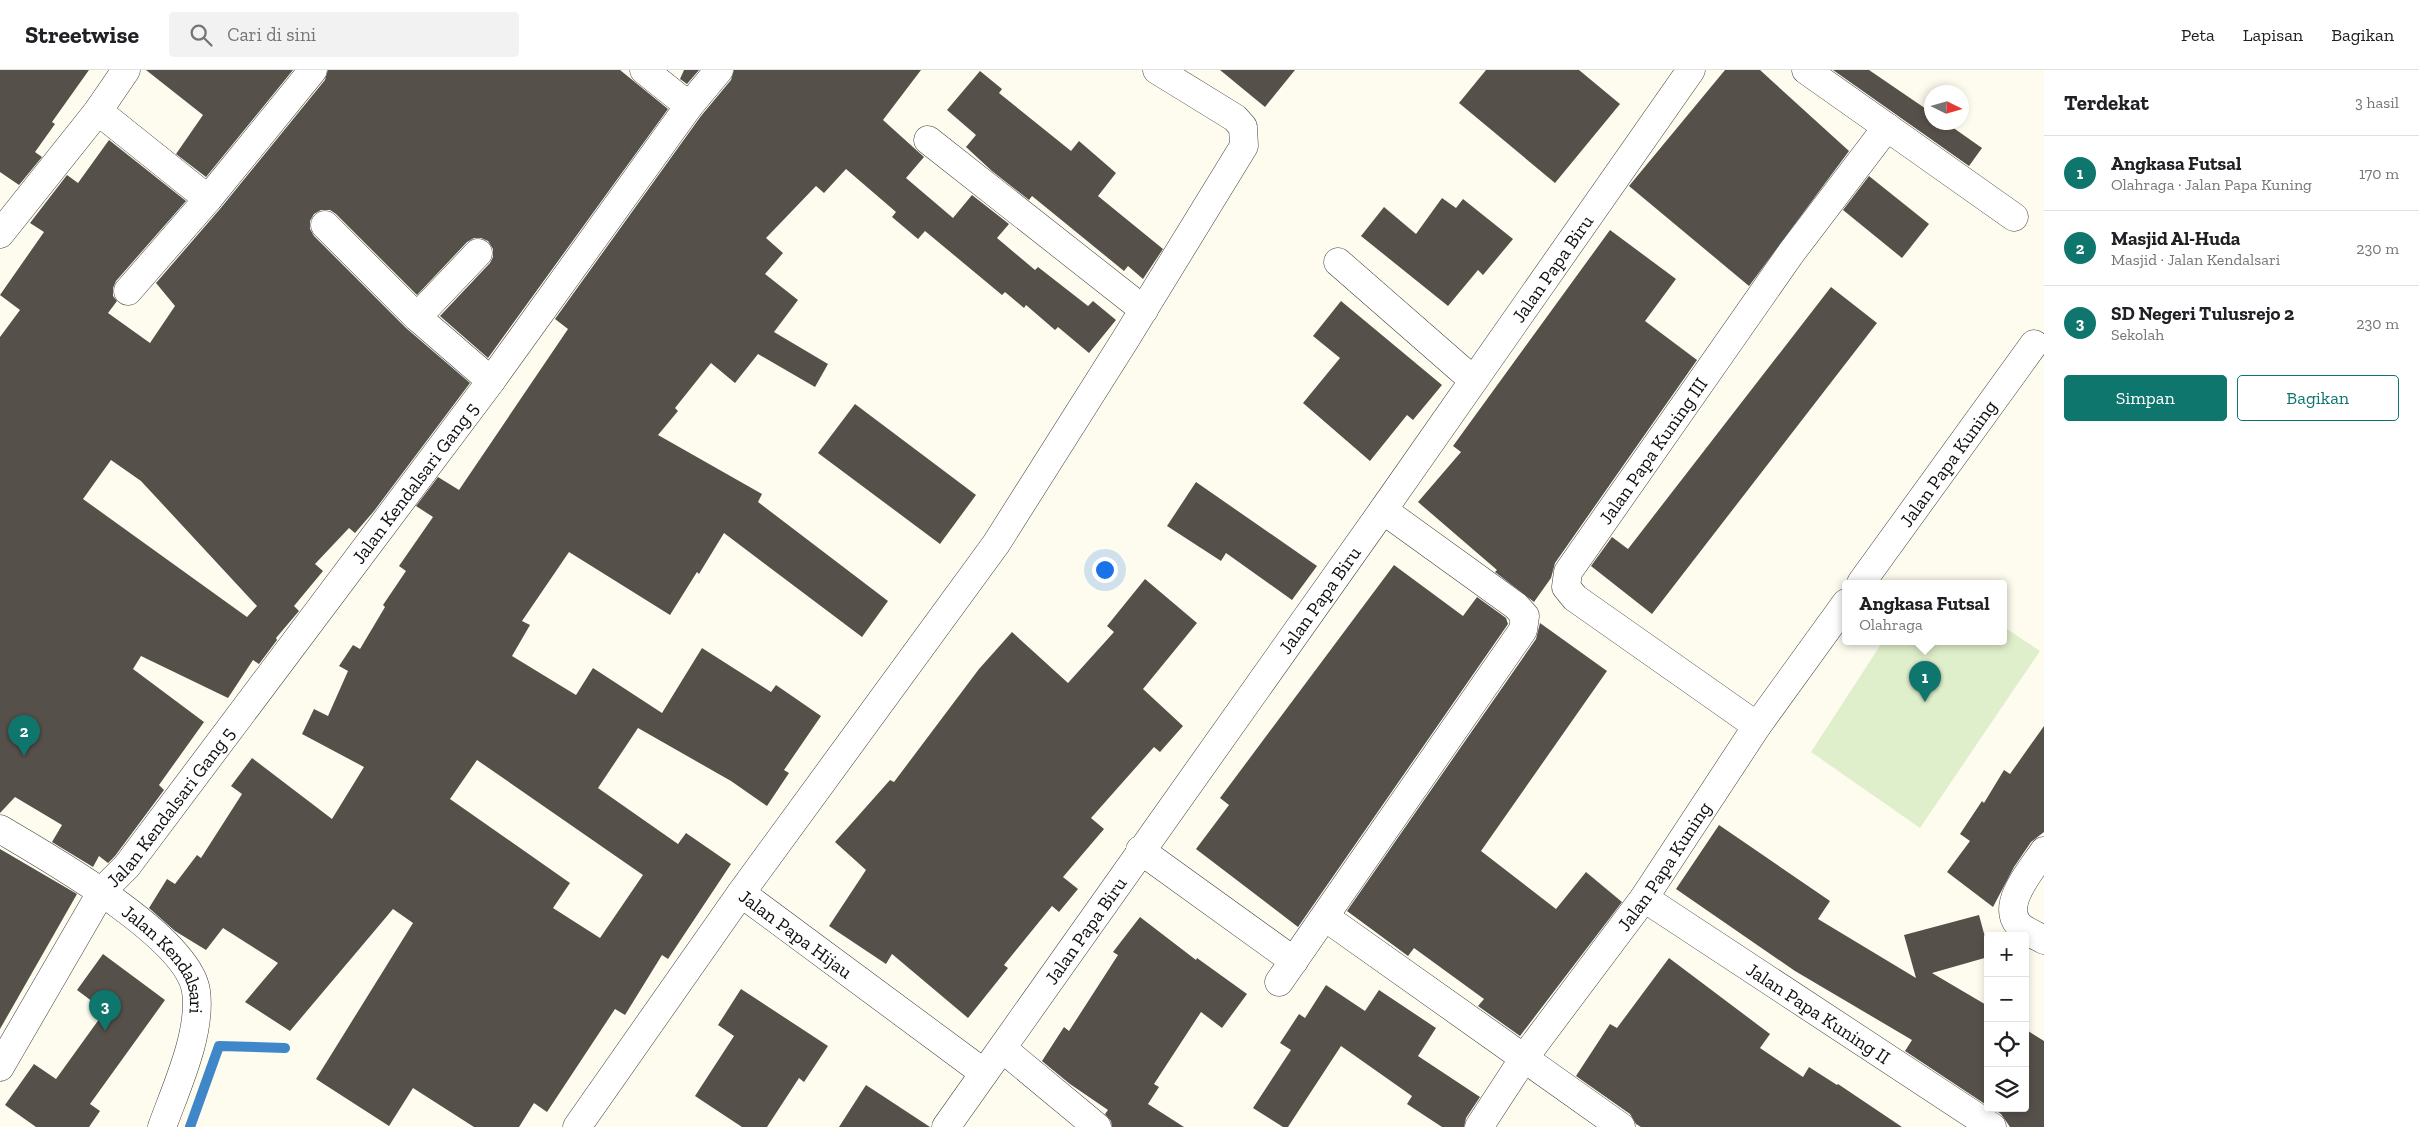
<!DOCTYPE html>
<html lang="id">
<meta charset="utf-8">
<style>
body{margin:0;font-family:"Zilla Slab",serif;background:#f2f2f2;color:#202124}
.controls{position:absolute;right:15px;bottom:15px;display:grid;overflow:hidden;border-radius:5px;box-shadow:0 2px 8px #0003}
.controls button{width:45px;height:45px;display:grid;place-items:center;padding:0;border:0;border-bottom:1px solid #e0e0e0;background:#fff;color:#202124;font:25px sans-serif}
.compass{position:absolute;left:1924px;top:15px;width:45px;height:45px;border-radius:50%;background:#fff;box-shadow:0 2px 8px #0003;rotate:95deg}
.you{position:absolute;left:1104px;top:499px;width:18px;height:18px;margin:-12px;border:4px solid #fff;border-radius:50%;background:#1a73e8;box-shadow:0 0 0 8px #1a73e833}
.badge{display:grid;place-items:center;width:32px;height:32px;border-radius:50%;background:#0f766e;color:#fff;font-size:16px;font-weight:700}
.pin{position:absolute;translate:-50% -41px;filter:drop-shadow(0 1px 2px #0008)}
.pin::after{content:'';position:absolute;top:26px;width:18px;height:15px;background:inherit;clip-path:polygon(0 0,100% 0,50% 100%)}
.popup{position:absolute;left:1842px;top:510px;width:165px;height:65px;box-sizing:border-box;display:grid;place-content:center;border-radius:5px;background:#fff;filter:drop-shadow(0 1px 4px #0005);font-size:16px;white-space:nowrap;color:#757577}
.popup b{font-size:19px;color:#202124}
.popup::after{content:'';position:absolute;left:50%;top:100%;margin-left:-10px;border:10px solid transparent;border-top-color:#fff}
.list{margin:0;padding:0;list-style:none}
h2{display:flex;justify-content:space-between;align-items:center;height:65px;margin:0;padding:0 20px;font-size:21px}
h2 small{font-size:16px;font-weight:400;color:#757577}
.list li{display:grid;grid-template-columns:32px 1fr auto;gap:15px;align-items:center;box-sizing:border-box;height:75px;padding:0 20px;border-top:1px solid #e0e0e0}
.list b{display:block;font-size:19px;white-space:nowrap}
.list p{margin:0;font-size:16px;white-space:nowrap;color:#757577}
.list em{font-size:16px;font-style:normal;color:#757577}
.actions{display:flex;gap:10px;padding:15px 20px}
.actions a{flex:1;padding:11px 0;border:1px solid #0f766e;border-radius:5px;text-align:center;font-size:18px;color:#0f766e}
.actions .main{background:#0f766e;color:#fff}
.icon{flex:none;width:28px;height:28px;fill:none;stroke:currentColor;stroke-width:2;stroke-linecap:round;stroke-linejoin:round}
.map{position:relative;flex:none;width:2044px;height:1057px;overflow:hidden}
header{display:flex;align-items:center;gap:30px;box-sizing:border-box;height:70px;padding:0 25px;background:#fff;border-bottom:1px solid #e0e0e0}
header strong{font-size:24px}
nav{display:flex;gap:28px;margin-inline-start:auto;font-size:18px}
.search{width:350px;height:45px;background:#f2f2f2;display:flex;align-items:center;gap:12px;box-sizing:border-box;padding:0 18px;border-radius:5px;color:#757577;font-size:19px}
main{display:flex}
aside{flex:1;background:#fff}
.map>svg:first-child{display:block}
</style>
<header>
<strong>Streetwise</strong>
<div class="search"><svg class="icon" aria-label="search" viewBox="0 0 24 24"><circle cx="10" cy="10" r="6"/><path d="M15 15l6 6"/></svg>Cari di sini</div>
<nav><a>Peta</a><a>Lapisan</a><a>Bagikan</a></nav>
</header>
<main>
<div class="map">
<svg width="2044" height="1057" viewBox="0 0 2044 1057">
<rect width="100%" height="100%" fill="#fefcef"/>
<path fill="#e0efcb" d="M 2004,557 L 2040,581 L 1920,758 L 1811,682 L 1883,571 L 2004,571 Z"/>
<g fill="none" stroke-linecap="round" stroke-linejoin="round">
<path stroke="#3f87c8" stroke-width="10" d="M 190,1057 L 219,976 L 285,978"/>
</g>
<g fill="#56504a" fill-rule="evenodd">
<path d="M 0,0 L 89,0 L 52,52 L 55,54 L 35,82 L 42,87 L 19,115 L 0,102 Z"/>
<path d="M 146,0 L 293,0 L 206,107 L 176,84 L 203,45 Z"/>
<path d="M 328,0 L 620,0 L 668,39 L 488,288 L 440,246 L 490,193 L 493,187 L 493,179 L 488,171 L 481,168 L 474,168 L 467,172 L 417,225 L 336,144 L 330,140 L 321,140 L 314,144 L 310,151 L 310,159 L 314,166 L 406,258 L 470,313 L 374,441 L 355,463 L 349,458 L 315,494 L 323,501 L 294,536 L 299,541 L 276,568 L 277,570 L 259,594 L 253,590 L 228,628 L 141,586 L 133,599 L 204,652 L 159,715 L 164,720 L 115,786 L 108,793 L 99,786 L 93,797 L 52,772 L 62,755 L 15,727 L 0,743 L 0,267 L 20,240 L 0,225 L 44,162 L 30,153 L 67,105 L 78,113 L 109,70 L 186,131 L 116,211 L 113,218 L 113,226 L 117,231 L 108,243 L 150,273 L 175,236 L 156,213 L 220,139 L 325,10 ZM 111,390 L 141,411 L 257,536 L 247,547 L 83,429 Z"/>
<path d="M 684,0 L 699,0 L 687,14 L 680,9 Z"/>
<path d="M 734,0 L 921,0 L 883,50 L 924,87 L 906,108 L 953,148 L 972,125 L 1009,154 L 997,168 L 1035,200 L 1038,197 L 1088,236 L 1093,231 L 1116,250 L 1089,283 L 1058,257 L 1055,260 L 1026,235 L 1024,238 L 1005,222 L 1002,225 L 925,161 L 918,169 L 892,147 L 896,142 L 846,99 L 824,123 L 816,116 L 766,168 L 783,183 L 765,204 L 798,230 L 774,262 L 828,294 L 815,317 L 758,284 L 735,313 L 711,293 L 675,338 L 678,341 L 658,365 L 762,424 L 758,432 L 888,531 L 862,567 L 724,463 L 699,504 L 697,502 L 670,545 L 569,482 L 522,551 L 530,555 L 512,586 L 576,625 L 593,598 L 662,643 L 702,578 L 771,622 L 776,615 L 821,646 L 784,700 L 789,703 L 767,736 L 731,711 L 638,658 L 598,718 L 678,774 L 686,763 L 731,794 L 668,889 L 662,885 L 625,945 L 615,939 L 547,1042 L 534,1033 L 519,1057 L 474,1057 L 413,1018 L 389,1056 L 316,1009 L 413,853 L 393,839 L 290,961 L 245,932 L 278,893 L 223,858 L 206,880 L 175,861 L 149,838 L 167,809 L 175,814 L 197,785 L 201,788 L 242,724 L 231,716 L 252,688 L 332,749 L 364,697 L 302,664 L 314,639 L 328,646 L 348,601 L 339,596 L 353,575 L 360,579 L 385,537 L 383,535 L 406,501 L 399,496 L 433,447 L 416,436 L 438,407 L 459,420 L 568,259 L 555,249 L 701,46 L 731,10 ZM 477,690 L 643,805 L 600,868 L 553,838 L 570,813 L 450,729 Z"/>
<path d="M 1220,0 L 1295,0 L 1265,37 Z"/>
<path d="M 1486,0 L 1579,0 L 1620,34 L 1555,113 L 1459,33 Z"/>
<path d="M 1725,0 L 1760,0 L 1849,81 L 1749,216 L 1629,116 Z"/>
<path d="M 1833,0 L 1869,0 L 1932,43 L 1932,52 L 1945,52 L 1982,78 L 1969,96 Z"/>
<path d="M 980,1 L 1002,19 L 999,23 L 1071,81 L 1079,71 L 1116,103 L 1098,126 L 1163,179 L 1143,209 L 1128,196 L 1124,201 L 1032,126 L 1029,130 L 992,101 L 966,77 L 976,65 L 947,40 Z"/>
<path d="M 1869,106 L 1929,154 L 1902,188 L 1843,140 Z"/>
<path d="M 1442,128 L 1456,138 L 1463,129 L 1513,169 L 1483,205 L 1478,200 L 1448,236 L 1361,166 L 1384,137 L 1416,164 Z"/>
<path d="M 1610,160 L 1676,209 L 1645,251 L 1697,290 L 1555,493 L 1551,508 L 1534,532 L 1495,502 L 1497,500 L 1418,432 L 1461,382 L 1453,376 Z"/>
<path d="M 1831,217 L 1877,253 L 1652,544 L 1591,496 L 1612,467 L 1628,479 Z"/>
<path d="M 1341,231 L 1442,315 L 1413,350 L 1407,345 L 1370,391 L 1303,333 L 1340,288 L 1313,266 Z"/>
<path d="M 855,334 L 976,425 L 940,474 L 818,383 Z"/>
<path d="M 1196,412 L 1317,496 L 1292,530 L 1226,483 L 1221,491 L 1167,456 Z"/>
<path d="M 1394,495 L 1463,546 L 1477,527 L 1506,548 L 1508,554 L 1298,857 L 1196,779 L 1229,735 L 1220,728 Z"/>
<path d="M 1145,509 L 1197,553 L 1143,619 L 1183,656 L 1160,682 L 1154,677 L 1091,748 L 1104,759 L 1063,807 L 1078,819 L 1059,842 L 1052,836 L 1004,895 L 1008,898 L 968,948 L 892,884 L 886,894 L 829,856 L 866,800 L 835,772 L 890,710 L 894,712 L 979,599 L 1012,562 L 1068,613 L 1114,562 L 1107,556 Z"/>
<path d="M 1540,553 L 1607,601 L 1481,781 L 1556,839 L 1586,802 L 1622,832 L 1520,966 L 1478,936 L 1484,929 L 1414,878 L 1408,886 L 1347,841 L 1536,569 Z"/>
<path d="M 2044,656 L 2044,762 L 2031,772 L 2014,797 L 1993,837 L 1947,802 L 1970,771 L 1960,764 L 1982,731 L 1984,733 L 2004,700 L 2010,704 Z"/>
<path d="M 1719,755 L 1830,831 L 1818,849 L 1916,908 L 1904,865 L 1979,845 L 1988,878 L 1988,887 L 1932,903 L 1988,936 L 1988,1036 L 1905,981 L 1912,970 L 1795,901 L 1676,819 Z"/>
<path d="M 0,779 L 77,824 L 0,959 Z"/>
<path d="M 1140,847 L 1196,890 L 1197,888 L 1247,924 L 1222,958 L 1201,942 L 1154,1014 L 1159,1017 L 1148,1034 L 1184,1057 L 1112,1057 L 1111,1051 L 1105,1044 L 1108,1040 L 1070,1014 L 1042,991 L 1064,957 L 1069,961 L 1118,885 L 1113,882 Z"/>
<path d="M 103,884 L 165,930 L 90,1034 L 100,1041 L 89,1057 L 36,1057 L 5,1035 L 34,994 L 56,1009 L 105,941 L 77,920 Z"/>
<path d="M 1669,888 L 1770,964 L 1760,978 L 1803,1007 L 1809,997 L 1837,1015 L 1838,1014 L 1902,1057 L 1641,1057 L 1636,1054 L 1630,1044 L 1576,1006 L 1610,954 L 1617,958 Z"/>
<path d="M 1326,915 L 1365,941 L 1379,920 L 1436,958 L 1418,986 L 1480,1027 L 1466,1048 L 1464,1057 L 1442,1057 L 1407,1034 L 1412,1026 L 1341,976 L 1288,1057 L 1283,1057 L 1253,1038 L 1291,980 L 1280,973 L 1299,944 L 1305,948 Z"/>
<path d="M 741,919 L 828,976 L 804,1012 L 799,1008 L 767,1057 L 742,1057 L 695,1026 L 734,966 L 718,955 Z"/>
<path d="M 2025,959 L 2044,971 L 2044,1057 L 2010,1057 L 2001,1044 L 1992,1038 L 2025,1038 Z"/>
<path d="M 866,1015 L 930,1057 L 839,1057 Z"/>
</g>
<g fill="none" stroke-linecap="round" stroke-linejoin="round">
<g stroke="#414141" stroke-width="29">
<g id="minor">
<path d="M 644,0 L 689,36"/>
<path d="M 1806,0 L 2014,147"/>
<path d="M 98,41 L 208,129"/>
<path d="M 928,70 L 1144,240"/>
<path d="M 325,155 L 417,247 L 491,311"/>
<path d="M 0,164 L 98,41 L 126,0"/>
<path d="M 1338,192 L 1473,310"/>
<path d="M 128,221 L 208,129 L 313,0"/>
<path d="M 417,247 L 478,183"/>
<path id="s1" d="M 1861,513 L 2034,274"/>
<path id="s2" d="M 1757,656 L 1575,528 L 1566,517 L 1568,502 L 1791,183 L 1887,57"/>
<path id="s3" d="M 0,759 C 47,787 188,866 196,921 C 202,963 176,1018 162,1057"/>
<path d="M 1140,780 L 1294,891"/>
<path d="M 2044,781 C 2033,798 2001,833 2018,854 C 2023,860 2037,866 2044,870"/>
<path d="M 741,823 L 996,474 L 1125,270 L 1244,76 L 1243,57 L 1235,48 L 1157,0"/>
<path id="s4" d="M 1644,828 L 1992,1057"/>
<path d="M 1325,847 L 1621,1057"/>
<path d="M 1279,912 L 1523,560 L 1525,546 L 1516,536 L 1383,440"/>
<path d="M 1003,979 L 1097,1057"/>
<path id="s5" d="M 0,997 L 102,821 L 127,796 L 491,311 L 689,36 L 719,0"/>
<path id="s6" d="M 577,1057 L 741,823 L 984,1003"/>
<path id="s7" d="M 946,1057 L 1383,440 L 1691,0"/>
<path id="s8" d="M 1479,1057 L 1524,988 L 1644,828 L 1757,656 L 1846,533"/>
</g>
</g>
<use href="#minor" stroke="#fff" stroke-width="28"/>
</g>
<g text-anchor="middle" stroke-width="5" stroke-linejoin="round" paint-order="stroke">
<g font-size="19" fill="#0e0e0e" stroke="#fff">
<text dy="7" stroke="none"><textPath href="#s7" startOffset="1051">Jalan Papa Biru</textPath></text>
<text dy="7" stroke="none"><textPath href="#s2" startOffset="400">Jalan Papa Kuning III</textPath></text>
<text dy="7" stroke="none"><textPath href="#s1" startOffset="148">Jalan Papa Kuning</textPath></text>
<text dy="7" stroke="none"><textPath href="#s5" startOffset="718">Jalan Kendalsari Gang 5</textPath></text>
<text dy="7" stroke="none"><textPath href="#s7" startOffset="646">Jalan Papa Biru</textPath></text>
<text dy="7" stroke="none"><textPath href="#s5" startOffset="312">Jalan Kendalsari Gang 5</textPath></text>
<text dy="7" stroke="none"><textPath href="#s8" startOffset="320">Jalan Papa Kuning</textPath></text>
<text dy="7" stroke="none"><textPath href="#s7" startOffset="241">Jalan Papa Biru</textPath></text>
<text dy="7" stroke="none"><textPath href="#s6" startOffset="354">Jalan Papa Hijau</textPath></text>
<text dy="7" stroke="none"><textPath href="#s3" startOffset="215">Jalan Kendalsari</textPath></text>
<text dy="7" stroke="none"><textPath href="#s4" startOffset="209">Jalan Papa Kuning II</textPath></text>
</g>
</g>
</svg>
<div class="controls">
<button>+</button>
<button>−</button>
<button><svg class="icon" aria-label="locate" viewBox="0 0 24 24"><circle cx="12" cy="12" r="6"/><path d="M12 2v4M12 18v4M2 12h4M18 12h4"/></svg></button>
<button><svg class="icon" aria-label="layers" viewBox="0 0 24 24"><path d="M12 4l9 5-9 5-9-5zM3 14l9 5 9-5"/></svg></button>
</div>
<svg class="compass" viewBox="-18 -18 36 36"><path d="M0-13l5 13h-10z" fill="#e53935"/><path d="M0 13l5-13h-10z" fill="#757577"/></svg>
<div class="you"></div>
<div class="pin badge" style="left:1925px;top:632px">1</div>
<div class="popup"><b>Angkasa Futsal</b>Olahraga</div>
<div class="pin badge" style="left:24px;top:686px">2</div>
<div class="pin badge" style="left:105px;top:961px">3</div>
</div>
<aside>
<h2>Terdekat<small>3 hasil</small></h2>
<ul class="list">
<li><span class="badge">1</span><div><b>Angkasa Futsal</b><p>Olahraga · Jalan Papa Kuning</p></div><em>170 m</em></li>
<li><span class="badge">2</span><div><b>Masjid Al-Huda</b><p>Masjid · Jalan Kendalsari</p></div><em>230 m</em></li>
<li><span class="badge">3</span><div><b>SD Negeri Tulusrejo 2</b><p>Sekolah</p></div><em>230 m</em></li>
</ul>
<div class="actions"><a class="main">Simpan</a><a>Bagikan</a></div>
</aside>
</main>
